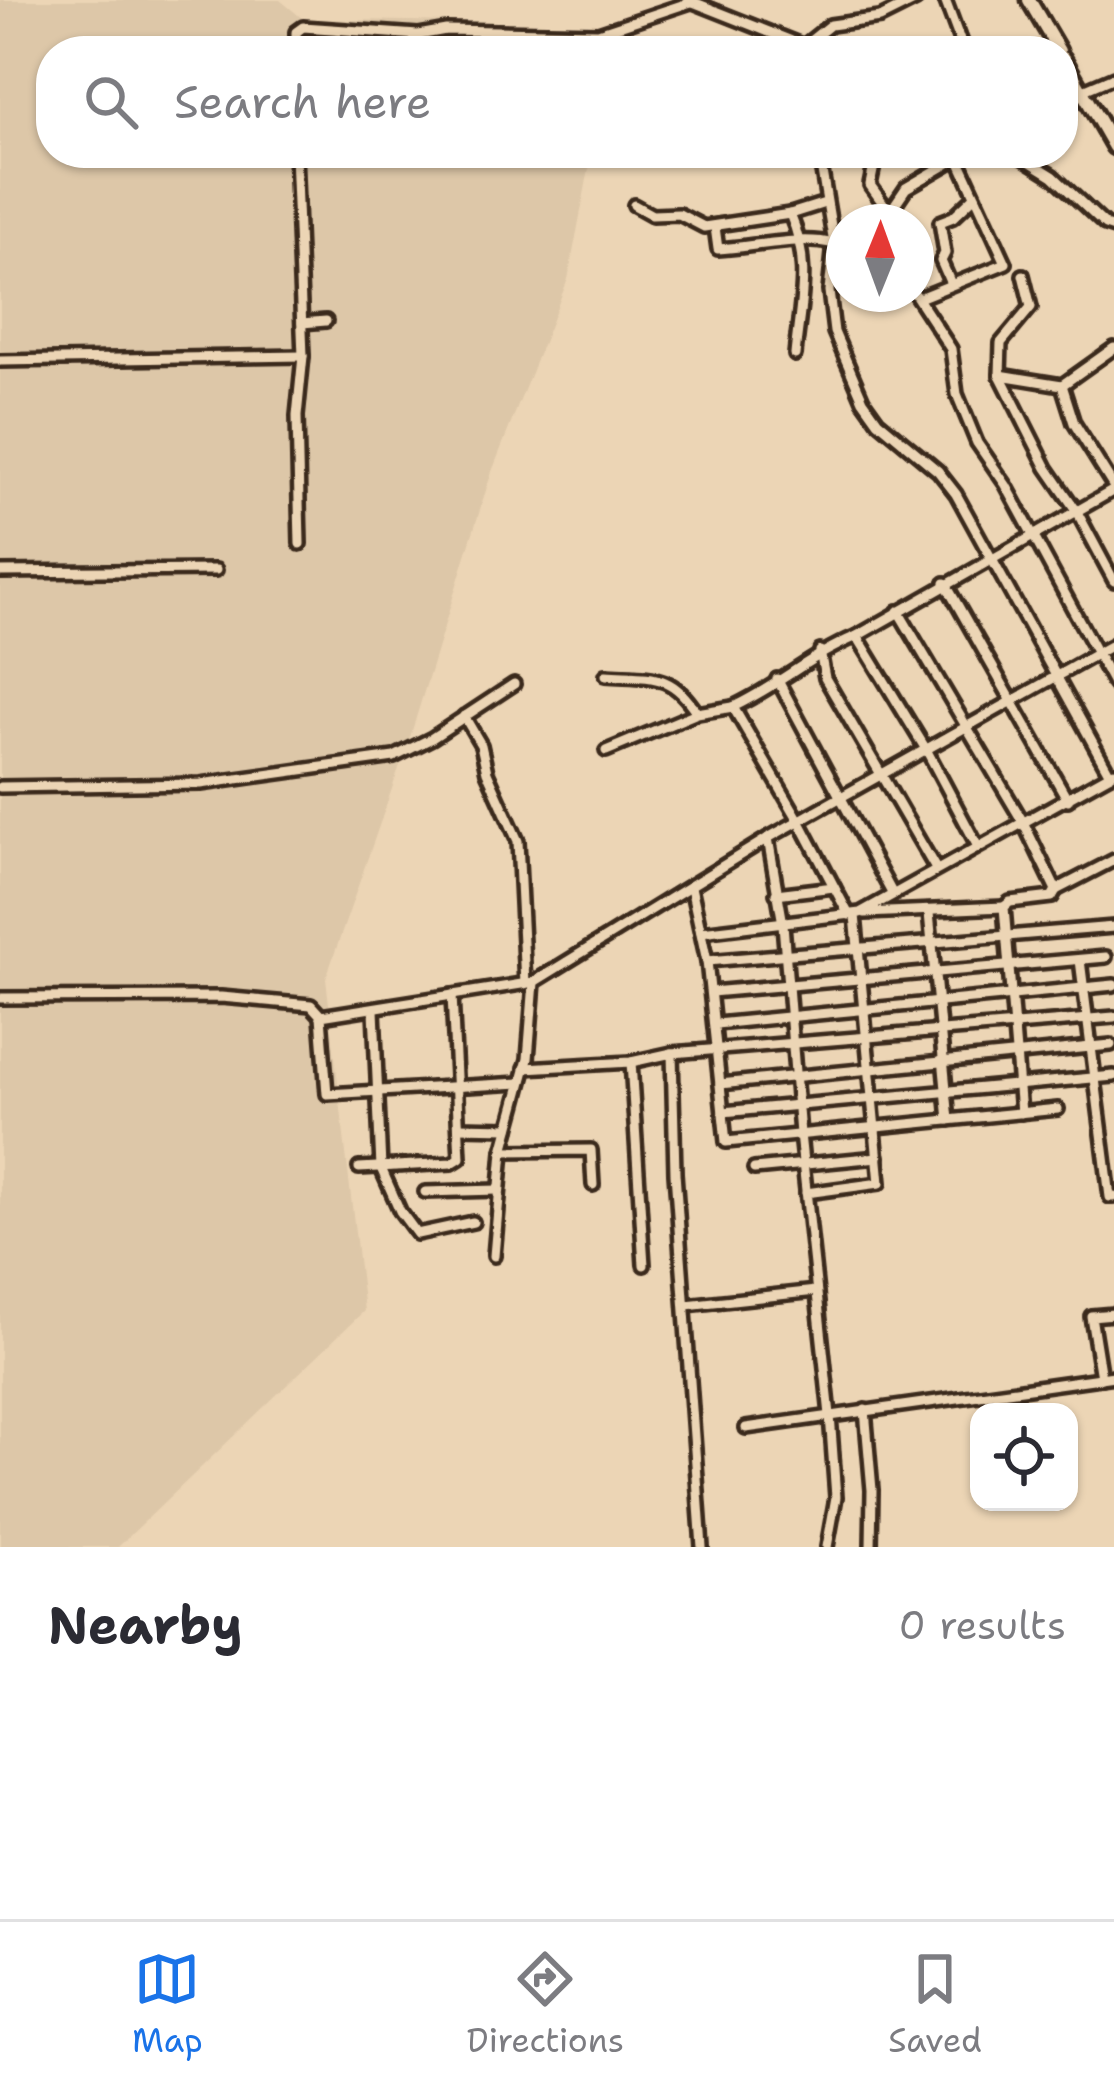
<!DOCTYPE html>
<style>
body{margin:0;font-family:"Shantell Sans",sans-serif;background:#f2f2f3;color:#2b2b33}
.controls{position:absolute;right:36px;bottom:36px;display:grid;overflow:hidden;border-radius:24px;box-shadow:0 3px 9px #0004}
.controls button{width:108px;height:108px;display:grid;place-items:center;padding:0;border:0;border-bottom:3px solid #e1e1e2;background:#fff;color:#2b2b33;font:60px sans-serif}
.compass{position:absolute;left:826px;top:204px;width:108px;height:108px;border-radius:50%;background:#fff;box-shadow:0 3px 9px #0004;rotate:1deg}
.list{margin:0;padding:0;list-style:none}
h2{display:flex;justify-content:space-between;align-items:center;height:156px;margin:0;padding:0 48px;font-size:51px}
h2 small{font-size:39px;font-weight:400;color:#7c7c81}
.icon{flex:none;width:66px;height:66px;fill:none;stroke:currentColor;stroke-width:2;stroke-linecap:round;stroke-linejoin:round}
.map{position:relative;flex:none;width:1114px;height:1547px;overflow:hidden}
.search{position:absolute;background:#fff;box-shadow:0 3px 9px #0004;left:36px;right:36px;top:36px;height:132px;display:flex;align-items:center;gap:30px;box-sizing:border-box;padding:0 42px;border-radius:48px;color:#7c7c81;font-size:45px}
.sheet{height:372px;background:#fff}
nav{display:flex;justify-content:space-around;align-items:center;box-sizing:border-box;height:168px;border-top:3px solid #e1e1e2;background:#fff;font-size:33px;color:#7c7c81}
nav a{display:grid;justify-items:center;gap:6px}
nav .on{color:#1a73e8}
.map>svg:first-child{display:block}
</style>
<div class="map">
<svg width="1114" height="1547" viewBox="0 0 1114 1547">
<rect width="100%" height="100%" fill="#ecd5b5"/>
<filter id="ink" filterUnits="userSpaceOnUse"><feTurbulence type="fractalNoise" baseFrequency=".00833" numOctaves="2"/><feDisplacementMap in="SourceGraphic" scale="24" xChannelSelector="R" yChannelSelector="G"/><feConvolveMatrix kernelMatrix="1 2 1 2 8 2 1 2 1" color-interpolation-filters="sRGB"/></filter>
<g filter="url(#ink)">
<path fill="#ddc7a8" d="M 0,0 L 280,0 L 303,19 L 616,25 L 611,51 L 51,51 L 51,153 L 592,153 L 568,279 L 491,474 L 411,734 L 326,978 L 364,1311 L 118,1547 L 0,1547 Z"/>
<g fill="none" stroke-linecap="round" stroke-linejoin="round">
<g stroke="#3b2a1e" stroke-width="18">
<g id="minor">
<path d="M 688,0 L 817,51"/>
<path d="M 945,0 L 964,51"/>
<path d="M 805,45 L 830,25 L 880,18 L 916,0"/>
<path d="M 296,51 L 296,32 L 303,27 L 418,35 L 446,30 L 598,33 L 694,1"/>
<path d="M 1081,91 L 1114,77"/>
<path d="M 295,153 L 303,356 L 297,416 L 300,544"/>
<path d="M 819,153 L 834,244 L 829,291 L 834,332 L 863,400 L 878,421 L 938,471 L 956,494 L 1110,774"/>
<path d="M 1016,153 L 1053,176 L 1105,225 L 1114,228"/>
<path d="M 819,154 L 876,156 L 870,185 L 888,210"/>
<path d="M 634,205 L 652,215 L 679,214 L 704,227 L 790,214 L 825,203"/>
<path d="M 790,214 C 812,265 800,302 795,355"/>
<path d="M 883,222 L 906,188 L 966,153"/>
<path d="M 715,227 L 718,249 C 753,247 802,235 834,244"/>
<path d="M 1023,275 L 1031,307 L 1001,343 L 1000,375 L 1047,468 L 1076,510 L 1114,581"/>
<path d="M 951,284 L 941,261 L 945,253 L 940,222 L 953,217 L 975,196"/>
<path d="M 915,294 L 951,349 L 957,394 L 977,443 L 1006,485 L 1114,685"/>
<path d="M 919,298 L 1006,263 L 958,158"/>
<path d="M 302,323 L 326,321"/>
<path d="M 0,361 L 303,356"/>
<path d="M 1000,375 L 1062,385 L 1114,348"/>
<path d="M 1062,385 L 1074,423 L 1114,487"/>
<path d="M 0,572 L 216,570"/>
<path d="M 945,583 L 1068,800"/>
<path d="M 898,611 L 1023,822 L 1056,890 L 1052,897 L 1010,902 L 1004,907 L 1021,1113"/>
<path d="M 857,636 L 927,751 L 977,845"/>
<path d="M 820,651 L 825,678 L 936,869"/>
<path d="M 606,675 C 652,678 671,672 697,713"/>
<path d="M 777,679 L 892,893"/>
<path d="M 464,716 L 481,745 L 487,772 L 518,841 L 525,984"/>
<path d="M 606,751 L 697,713 L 733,707"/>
<path d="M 0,787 L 201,784 L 394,757 L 432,738 L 514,684"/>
<path d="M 768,838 L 783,924 L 800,1134 L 830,1415 L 836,1497 L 827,1547"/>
<path d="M 691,887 L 707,961 L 726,1142 L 1058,1109"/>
<path d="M 1056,890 L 1114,860"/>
<path d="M 776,894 L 834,887"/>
<path d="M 865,913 L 1004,907"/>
<path d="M 929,913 L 949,1120"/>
<path d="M 849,915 L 800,822 L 733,707 C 778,686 809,656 857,636 L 1114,490"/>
<path d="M 701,932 L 860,913 L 1114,772"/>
<path d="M 1080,960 L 1110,1197 L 1114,1197"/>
<path d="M 707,961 L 1114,927"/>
<path d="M 711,992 L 1106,957"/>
<path d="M 0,998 L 221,997 L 311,1005 L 321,1016"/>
<path d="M 374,1010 L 381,1168 L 400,1211 L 417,1234 L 473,1222"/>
<path d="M 716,1024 L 1114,985"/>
<path d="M 672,1053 L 675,1173 L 702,1547"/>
<path d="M 631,1062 L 644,1265"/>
<path d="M 525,1068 L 631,1062 L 672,1053 L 1114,1017"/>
<path d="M 520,1083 L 327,1094 L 321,1016 L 534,982 L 768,838 L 1114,644"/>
<path d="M 720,1084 L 1111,1045"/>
<path d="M 723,1112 L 1114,1076"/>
<path d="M 459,1127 L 509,1128"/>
<path d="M 503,1151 L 591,1150 L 593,1185"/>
<path d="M 359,1168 L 452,1163 L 460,1158 L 452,995"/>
<path d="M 754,1169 L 878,1157"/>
<path d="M 425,1192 L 498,1190"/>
<path d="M 806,1193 L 880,1183 L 855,915"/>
<path d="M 494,1256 L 503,1151 L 528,1059 L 534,982"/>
<path d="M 686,1305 L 816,1291"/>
<path d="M 1101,1378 L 1091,1316 L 1114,1314"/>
<path d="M 865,1410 L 872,1490 L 871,1547"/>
<path d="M 746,1428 L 1114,1376"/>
</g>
</g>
<g stroke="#3b2a1e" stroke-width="21">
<g id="major">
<path d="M 1029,0 L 1059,51"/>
<path d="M 1063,58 L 1114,147"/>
</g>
</g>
<use href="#minor" stroke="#ecd5b5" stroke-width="9"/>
<use href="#major" stroke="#ecd5b5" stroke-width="12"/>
</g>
</g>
</svg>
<div class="controls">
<button><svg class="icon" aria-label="locate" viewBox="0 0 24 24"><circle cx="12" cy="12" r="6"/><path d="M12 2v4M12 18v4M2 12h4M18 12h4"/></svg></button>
</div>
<svg class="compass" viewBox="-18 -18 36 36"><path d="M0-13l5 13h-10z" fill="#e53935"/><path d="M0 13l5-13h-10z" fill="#7c7c81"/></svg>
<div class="search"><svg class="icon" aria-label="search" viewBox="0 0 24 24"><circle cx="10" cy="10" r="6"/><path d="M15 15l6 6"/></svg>Search here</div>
</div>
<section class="sheet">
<h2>Nearby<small>0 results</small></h2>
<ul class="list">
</ul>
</section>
<nav>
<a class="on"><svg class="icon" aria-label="map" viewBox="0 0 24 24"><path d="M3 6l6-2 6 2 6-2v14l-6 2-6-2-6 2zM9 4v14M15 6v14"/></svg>Map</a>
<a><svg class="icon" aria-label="directions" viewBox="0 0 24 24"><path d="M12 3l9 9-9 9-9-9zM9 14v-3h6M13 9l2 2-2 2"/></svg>Directions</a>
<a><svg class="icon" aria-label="saved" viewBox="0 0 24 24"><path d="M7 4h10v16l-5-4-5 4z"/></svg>Saved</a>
</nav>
